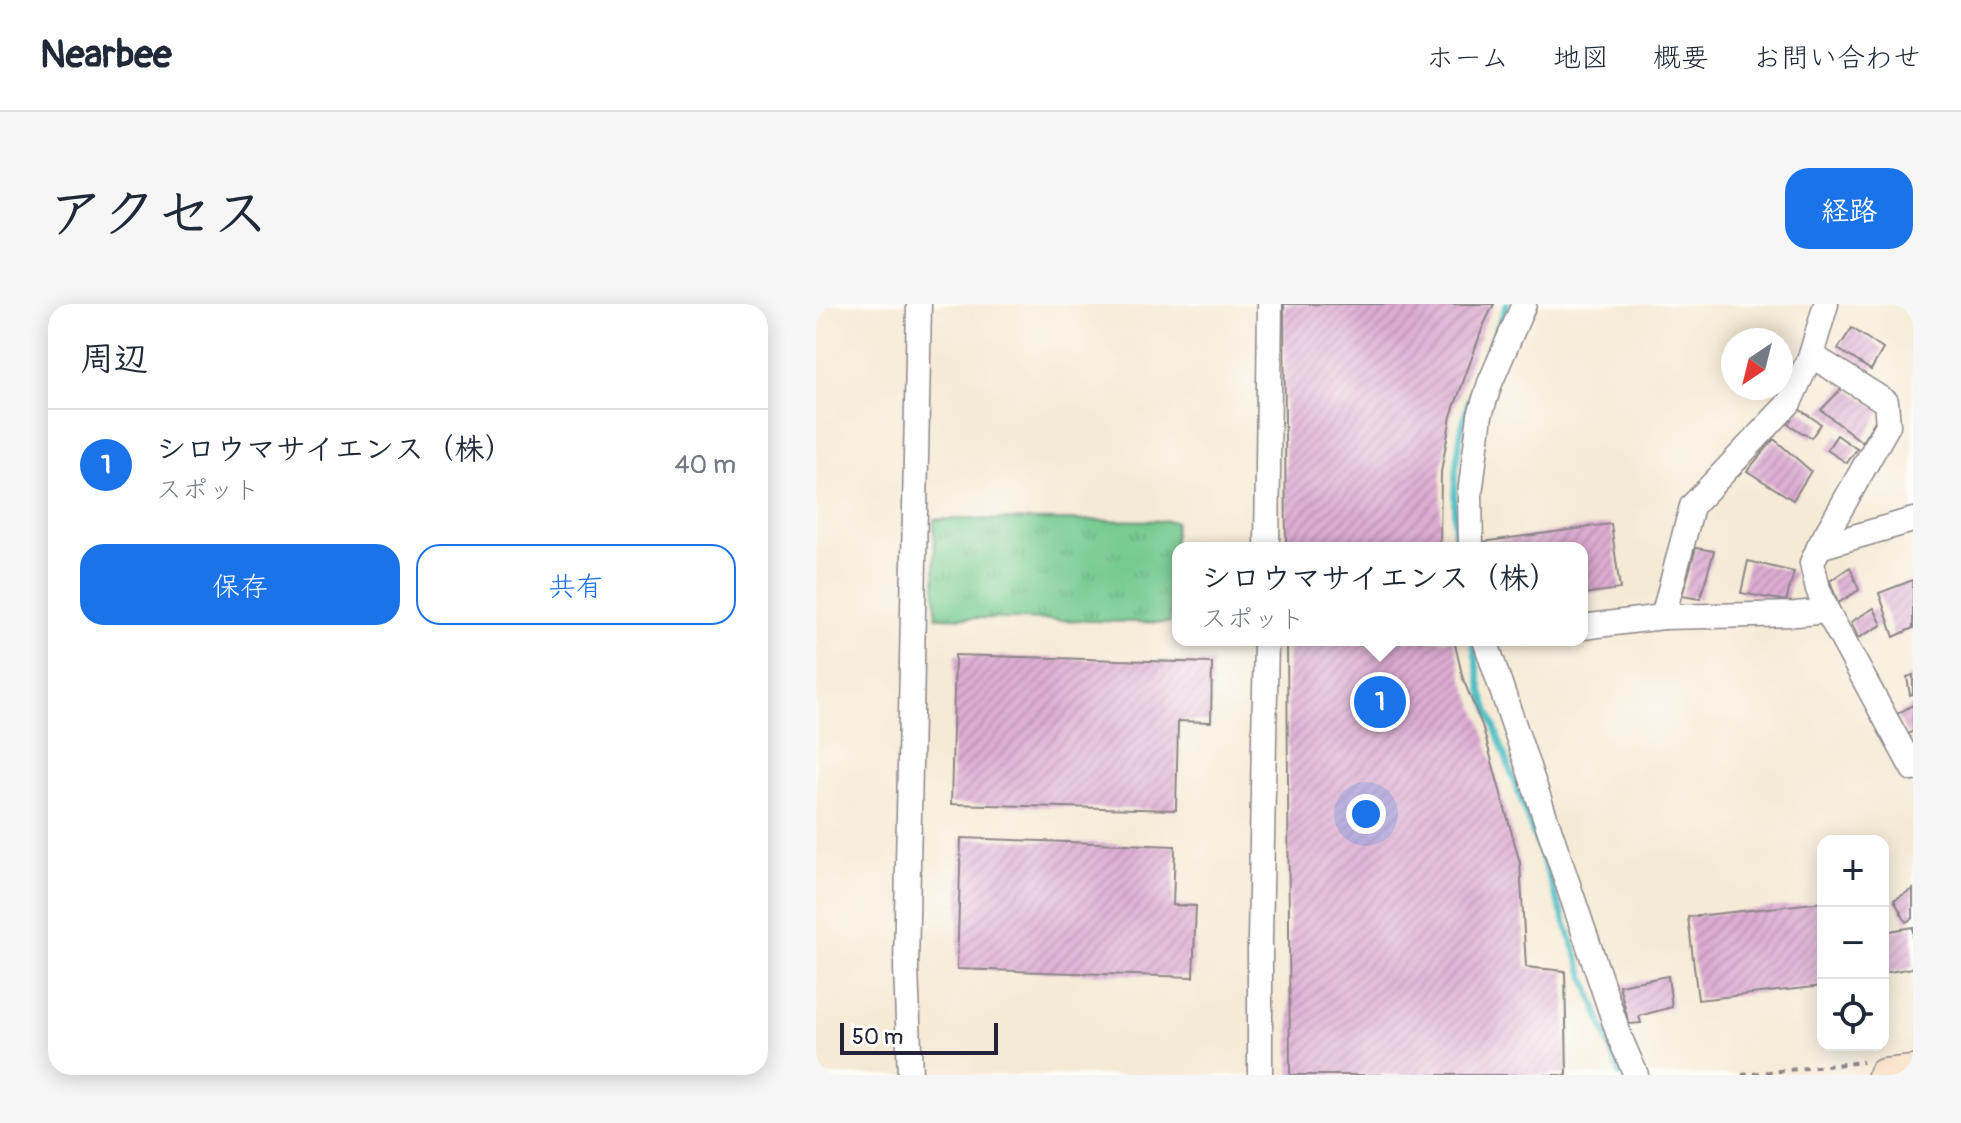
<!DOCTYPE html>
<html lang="ja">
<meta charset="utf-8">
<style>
body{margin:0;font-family:Pangolin,"Klee One",sans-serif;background:#f6f6f7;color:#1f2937}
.controls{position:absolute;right:24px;bottom:24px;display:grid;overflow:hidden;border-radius:16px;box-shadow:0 4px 20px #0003}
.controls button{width:72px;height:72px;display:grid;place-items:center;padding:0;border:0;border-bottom:2px solid #e0e1e3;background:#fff;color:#1f2937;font:40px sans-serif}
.compass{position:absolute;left:905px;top:24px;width:72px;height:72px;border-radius:50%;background:#fff;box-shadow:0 4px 20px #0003;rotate:215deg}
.scale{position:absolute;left:24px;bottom:20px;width:158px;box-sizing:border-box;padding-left:8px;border:4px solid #22223b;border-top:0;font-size:22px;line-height:28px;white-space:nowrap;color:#22223b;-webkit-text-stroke:6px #fdfcf7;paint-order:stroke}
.you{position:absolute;left:550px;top:510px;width:28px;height:28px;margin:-20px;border:6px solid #fff;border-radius:50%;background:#1a73e8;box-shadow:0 0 0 12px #1a73e833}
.badge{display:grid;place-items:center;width:52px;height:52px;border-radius:50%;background:#1a73e8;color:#fff;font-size:26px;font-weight:700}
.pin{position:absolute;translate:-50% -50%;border:4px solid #fff;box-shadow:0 2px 8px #0006}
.popup{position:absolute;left:356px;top:238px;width:416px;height:104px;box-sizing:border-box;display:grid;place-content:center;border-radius:16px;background:#fff;filter:drop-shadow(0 2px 6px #0005);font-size:26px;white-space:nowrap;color:#747a83}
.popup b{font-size:30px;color:#1f2937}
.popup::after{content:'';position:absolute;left:50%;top:100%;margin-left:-16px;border:16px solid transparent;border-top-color:#fff}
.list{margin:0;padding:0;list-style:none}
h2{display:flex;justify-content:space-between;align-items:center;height:104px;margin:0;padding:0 32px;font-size:34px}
h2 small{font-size:26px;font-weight:400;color:#747a83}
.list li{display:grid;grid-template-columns:52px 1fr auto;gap:24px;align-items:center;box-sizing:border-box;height:112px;padding:0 32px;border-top:2px solid #e0e1e3}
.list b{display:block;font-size:30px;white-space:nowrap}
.list p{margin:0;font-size:26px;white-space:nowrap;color:#747a83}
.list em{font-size:26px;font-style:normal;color:#747a83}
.actions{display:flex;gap:16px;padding:24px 32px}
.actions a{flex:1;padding:18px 0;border:2px solid #1a73e8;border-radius:24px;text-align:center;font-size:28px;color:#1a73e8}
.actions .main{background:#1a73e8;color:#fff}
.icon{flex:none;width:44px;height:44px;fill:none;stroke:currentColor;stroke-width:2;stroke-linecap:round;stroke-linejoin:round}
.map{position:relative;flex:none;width:1097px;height:771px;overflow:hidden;border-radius:24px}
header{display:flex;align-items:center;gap:48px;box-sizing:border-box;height:112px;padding:0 40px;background:#fff;border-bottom:2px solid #e0e1e3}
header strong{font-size:38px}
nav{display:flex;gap:44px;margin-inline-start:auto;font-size:28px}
.intro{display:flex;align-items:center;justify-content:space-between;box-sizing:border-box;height:192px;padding:0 48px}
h1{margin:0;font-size:56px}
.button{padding:20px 36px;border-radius:24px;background:#1a73e8;color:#fff;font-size:28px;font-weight:700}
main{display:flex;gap:48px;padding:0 48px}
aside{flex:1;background:#fff;border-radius:24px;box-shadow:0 4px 20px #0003}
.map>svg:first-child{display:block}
</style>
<header>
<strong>Nearbee</strong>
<nav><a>ホーム</a><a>地図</a><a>概要</a><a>お問い合わせ</a></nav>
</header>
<div class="intro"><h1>アクセス</h1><a class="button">経路</a></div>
<main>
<aside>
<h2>周辺<small></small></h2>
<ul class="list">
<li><span class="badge">1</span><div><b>シロウマサイエンス（株）</b><p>スポット</p></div><em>40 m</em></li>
</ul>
<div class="actions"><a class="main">保存</a><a>共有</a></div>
</aside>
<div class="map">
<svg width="1097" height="771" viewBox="0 0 1097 771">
<defs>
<pattern id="grass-tufts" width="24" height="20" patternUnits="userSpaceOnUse" patternTransform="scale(2)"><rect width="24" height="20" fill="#74ca8f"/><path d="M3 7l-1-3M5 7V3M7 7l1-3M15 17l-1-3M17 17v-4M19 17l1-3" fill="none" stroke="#64ad7c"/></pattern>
<pattern id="building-hatch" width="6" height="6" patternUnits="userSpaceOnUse" patternTransform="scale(2)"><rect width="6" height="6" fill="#dcabd1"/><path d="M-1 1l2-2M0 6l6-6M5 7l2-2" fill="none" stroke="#bc93b4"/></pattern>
</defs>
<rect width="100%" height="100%" fill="#fdfcf7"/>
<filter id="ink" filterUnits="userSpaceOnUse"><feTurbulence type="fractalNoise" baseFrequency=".0125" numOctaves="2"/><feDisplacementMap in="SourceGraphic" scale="16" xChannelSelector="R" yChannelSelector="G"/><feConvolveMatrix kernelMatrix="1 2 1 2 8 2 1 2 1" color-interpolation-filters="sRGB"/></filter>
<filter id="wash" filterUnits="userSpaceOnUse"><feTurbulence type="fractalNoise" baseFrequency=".006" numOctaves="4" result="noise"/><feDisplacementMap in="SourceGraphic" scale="32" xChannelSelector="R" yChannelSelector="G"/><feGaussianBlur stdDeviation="1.8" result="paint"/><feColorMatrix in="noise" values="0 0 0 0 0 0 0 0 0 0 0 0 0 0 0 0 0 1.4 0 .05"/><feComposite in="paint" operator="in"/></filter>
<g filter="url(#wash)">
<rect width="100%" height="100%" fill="#f5ead5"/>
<path fill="url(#grass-tufts)" stroke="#4b7665" stroke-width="2" d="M 118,215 L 359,217 L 354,319 L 120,313 Z"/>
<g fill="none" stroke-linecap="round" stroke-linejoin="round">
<g stroke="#50bec4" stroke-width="6">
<path d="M 640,244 C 635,189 640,132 658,80 C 668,53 680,26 691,0"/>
<path d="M 656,336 L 666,388 L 804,771"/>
</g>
</g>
<g id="blocks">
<g fill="url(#building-hatch)">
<path d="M 468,0 L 678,0 L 668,20 L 635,112 L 625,168 L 624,244 L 470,244 Z"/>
<path d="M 1036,24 L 1067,45 L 1055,66 L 1022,45 Z"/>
<path d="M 1028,82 L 1065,107 L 1046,138 L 1005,106 Z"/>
<path d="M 983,105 L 1005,120 L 995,134 L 972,120 Z"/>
<path d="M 1021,131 L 1041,145 L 1031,159 L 1011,146 Z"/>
<path d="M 958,135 L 995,167 L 977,196 L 931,167 Z"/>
<path d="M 795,220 L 804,285 L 766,290 L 766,244 L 667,244 L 666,238 Z"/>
<path d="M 880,244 L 898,247 L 884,295 L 866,292 Z"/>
<path d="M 932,257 L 978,268 L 970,297 L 925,289 Z"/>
<path d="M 1034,263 L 1043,286 L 1022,299 L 1014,277 Z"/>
<path d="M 1097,276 L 1097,324 L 1078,333 L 1063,289 Z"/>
<path d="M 1058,304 L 1066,321 L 1042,334 L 1035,318 Z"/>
<path d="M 471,336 L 638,336 L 647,375 L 666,421 L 704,559 L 710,663 L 749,667 L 751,771 L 474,771 Z"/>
<path d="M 139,351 L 396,359 L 395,418 L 362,417 L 360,506 L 135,500 Z"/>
<path d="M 1097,371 L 1097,390 L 1094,391 L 1091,373 Z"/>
<path d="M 1097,401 L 1097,427 L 1091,431 L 1081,410 Z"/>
<path d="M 145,534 L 359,542 L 357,601 L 380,602 L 377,673 L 141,665 Z"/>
<path d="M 1097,585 L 1097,614 L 1090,618 L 1078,596 Z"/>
<path d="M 1007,598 L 1007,682 L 882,696 L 872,613 Z"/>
<path d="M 1097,623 L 1097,664 L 1067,669 L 1067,628 Z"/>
<path d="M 852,672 L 856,703 L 823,712 L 825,719 L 813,720 L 803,681 Z"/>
</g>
</g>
</g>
<g filter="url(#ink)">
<use href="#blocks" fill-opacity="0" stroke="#8c8688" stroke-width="2"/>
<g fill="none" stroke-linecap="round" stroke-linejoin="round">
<g stroke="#8c8688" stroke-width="27">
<g id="street">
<path d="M 1003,243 L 1097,216"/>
<path d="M 451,244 L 454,0"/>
<path d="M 655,244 L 654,190 L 664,111 L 674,79 L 708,0"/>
<path d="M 1011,307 L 1097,465"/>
<path d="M 847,313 L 876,202 L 973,99 L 995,51"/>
<path d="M 766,323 L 847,313 L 980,310 L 1011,307 L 1002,285 L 996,259 L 1003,243 L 1072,121 L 1070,98 L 995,51 L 1010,0"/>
<path d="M 669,336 L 804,734 L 820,771"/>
<path d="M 94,771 L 90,664 L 103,0"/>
<path d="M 444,771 L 444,635 L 450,336"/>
</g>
</g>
<g stroke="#8c8688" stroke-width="35">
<path id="secondary" d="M 1068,771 L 1097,768"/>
</g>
<path stroke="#8c8688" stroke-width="4" stroke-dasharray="6 6" stroke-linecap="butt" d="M 926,771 L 1047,758"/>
<use href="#street" stroke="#fff" stroke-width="24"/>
<use href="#secondary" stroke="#fbe5cf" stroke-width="32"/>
</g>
</g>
</svg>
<div class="controls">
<button>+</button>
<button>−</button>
<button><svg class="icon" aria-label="locate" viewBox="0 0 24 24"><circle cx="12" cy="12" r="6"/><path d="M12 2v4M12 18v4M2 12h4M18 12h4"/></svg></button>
</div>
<svg class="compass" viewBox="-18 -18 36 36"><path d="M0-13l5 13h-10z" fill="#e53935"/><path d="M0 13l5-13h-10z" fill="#747a83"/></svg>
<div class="scale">50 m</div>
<div class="you"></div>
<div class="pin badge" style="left:564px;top:398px">1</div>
<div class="popup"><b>シロウマサイエンス（株）</b>スポット</div>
</div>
</main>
